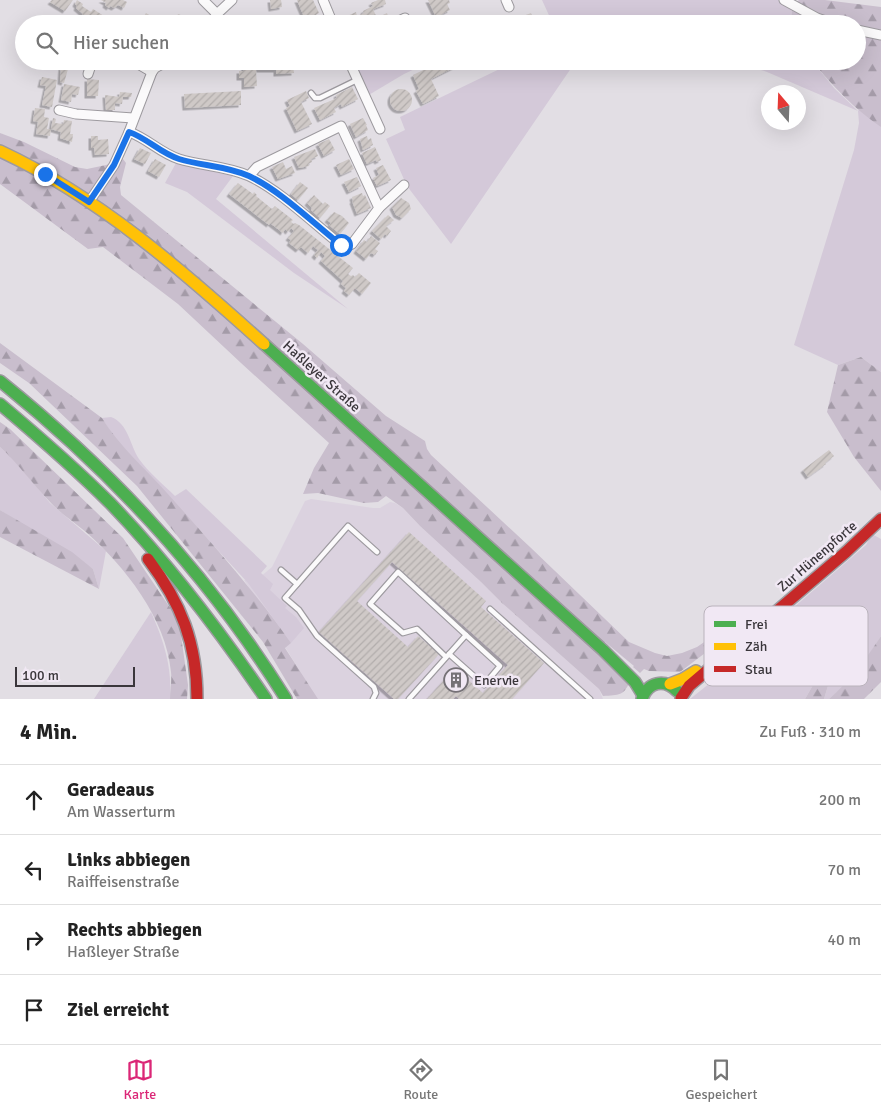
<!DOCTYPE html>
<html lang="de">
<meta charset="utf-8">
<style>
body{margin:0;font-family:Signika,sans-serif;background:#f6f6f6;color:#222}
.compass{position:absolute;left:761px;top:85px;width:45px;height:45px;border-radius:50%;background:#fff;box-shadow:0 5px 20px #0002;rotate:341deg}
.scale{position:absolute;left:15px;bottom:12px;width:120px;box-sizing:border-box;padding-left:5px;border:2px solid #3a363b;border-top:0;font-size:14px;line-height:18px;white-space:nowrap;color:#3a363b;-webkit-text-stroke:4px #f1e8f4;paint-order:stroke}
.stop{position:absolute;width:15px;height:15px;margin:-11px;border:4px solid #1a73e8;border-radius:50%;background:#fff}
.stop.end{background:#1a73e8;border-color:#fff;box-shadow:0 1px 5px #0008}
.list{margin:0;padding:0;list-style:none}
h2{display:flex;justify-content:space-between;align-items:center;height:65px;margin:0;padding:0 20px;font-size:21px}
h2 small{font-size:16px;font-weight:400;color:#767676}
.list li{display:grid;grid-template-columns:32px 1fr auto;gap:15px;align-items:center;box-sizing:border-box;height:70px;padding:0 20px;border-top:1px solid #e0e0e0}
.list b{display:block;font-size:19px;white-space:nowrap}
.list p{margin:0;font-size:16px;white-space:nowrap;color:#767676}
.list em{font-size:16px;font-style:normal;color:#767676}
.icon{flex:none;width:28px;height:28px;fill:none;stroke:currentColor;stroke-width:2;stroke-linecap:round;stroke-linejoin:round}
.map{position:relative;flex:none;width:881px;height:699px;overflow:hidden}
.search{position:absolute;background:#fff;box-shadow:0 5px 20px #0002;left:15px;right:15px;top:15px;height:55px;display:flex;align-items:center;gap:12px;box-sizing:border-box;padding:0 18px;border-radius:28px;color:#767676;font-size:19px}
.sheet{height:345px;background:#fff}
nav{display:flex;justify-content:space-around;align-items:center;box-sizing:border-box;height:70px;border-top:1px solid #e0e0e0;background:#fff;font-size:14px;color:#767676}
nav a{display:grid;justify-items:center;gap:2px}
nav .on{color:#db2777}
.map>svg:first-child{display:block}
</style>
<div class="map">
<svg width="881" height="699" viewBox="0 0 881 699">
<defs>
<pattern id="forest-firs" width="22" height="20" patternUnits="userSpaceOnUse" patternTransform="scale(1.25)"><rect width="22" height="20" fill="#c9becd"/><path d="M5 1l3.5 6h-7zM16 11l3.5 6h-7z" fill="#a49ba8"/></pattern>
<pattern id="building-hatch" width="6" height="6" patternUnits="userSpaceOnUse" patternTransform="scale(1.25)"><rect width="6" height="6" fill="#cfc9c7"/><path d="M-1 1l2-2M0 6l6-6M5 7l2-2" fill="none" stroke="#b2adac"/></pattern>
<filter id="shadow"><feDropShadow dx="-2.5" dy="2.5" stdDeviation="0" flood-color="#0004"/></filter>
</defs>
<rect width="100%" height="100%" fill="#e2dee4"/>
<path fill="#dbd2df" d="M 311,499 L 373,508 L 380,508 L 390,502 L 395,503 L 403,508 L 420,526 L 481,582 L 502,603 L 599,689 L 603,699 L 317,699 L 244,580 L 259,578 L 272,567 L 305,501 Z"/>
<g fill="#d4c9d9">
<path d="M 542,0 L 779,0 L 792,7 L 791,20 L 793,24 L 618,24 L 605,20 L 602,24 L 553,24 Z"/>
<path d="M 352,61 L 432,61 L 404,74 L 367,96 Z"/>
<path d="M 516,61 L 576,61 L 451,244 L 407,186 L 386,139 L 405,130 L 400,117 Z"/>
<path d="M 734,61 L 812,61 L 834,88 L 858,111 L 881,77 L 881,372 L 861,357 L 838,365 L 794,345 L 854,150 L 859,123 L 858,111 L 767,72 Z"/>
<path d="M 176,163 L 233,176 L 216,199 L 348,309 L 294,273 L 187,192 L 165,183 Z"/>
<path d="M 111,417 C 128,423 130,445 139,459 C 148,472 164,485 175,496 L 186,489 L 267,566 L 261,573 L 273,584 L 270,590 L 287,606 L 285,608 L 296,617 L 304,628 L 291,643 L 248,583 L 113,436 L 102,418 Z"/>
<path d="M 0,447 L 14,460 L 50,503 L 106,551 L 99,589 L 93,569 L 0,510 Z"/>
<path d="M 872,534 L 881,539 L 881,636 L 865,661 L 843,687 L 829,699 L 824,699 L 830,679 L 843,665 L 825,664 L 805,699 L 690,699 L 744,656 L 757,639 L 866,545 Z"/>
<path d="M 151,612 C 164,642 172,666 170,699 L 94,699 Z"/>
</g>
<g fill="url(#forest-firs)">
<path d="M 799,0 L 825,0 L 881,7 L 881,127 C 852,107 835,88 812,61 L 857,61 L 857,24 L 793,24 L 791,20 L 792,7 Z"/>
<path d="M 0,133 L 24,142 L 75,167 L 87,169 L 106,165 L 123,159 L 126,163 L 120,187 L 121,195 L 303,344 L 386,416 L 425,441 L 427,449 L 431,455 L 530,547 L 629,642 L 655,653 L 667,656 L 682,653 L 697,647 L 713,636 L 740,613 L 749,624 L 739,632 L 717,644 L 680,672 L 649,671 L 644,669 L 640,673 L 633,667 L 634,666 L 605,642 L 594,651 L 630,681 C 624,696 619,695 603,696 L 599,689 L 502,603 L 481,582 L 420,526 L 403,508 L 386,496 L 378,502 L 364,503 L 318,493 L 303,494 L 314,468 L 329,443 L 241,363 L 178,304 L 103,247 L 88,249 L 0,184 Z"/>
<path d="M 0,343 L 102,418 C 119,446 145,468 167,493 C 210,541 254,590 291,643 L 285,648 L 318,699 L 297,699 L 263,642 L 137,486 L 29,383 L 0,363 Z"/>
<path d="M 861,357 L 881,372 L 881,491 L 854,457 L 827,412 L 838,365 Z"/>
<path d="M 0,422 L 10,429 L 123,538 L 179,621 L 188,685 L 187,699 L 170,699 C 170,690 172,681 171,672 C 166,618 125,567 86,532 C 74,522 61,514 51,503 C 33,485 19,464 0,447 Z"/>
<path d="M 0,510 L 72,552 L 93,569 L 99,589 L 0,537 Z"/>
<path d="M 881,636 L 881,682 L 864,699 L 829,699 C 850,681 866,659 881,636 Z"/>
<path d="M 829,661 L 843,664 L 830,679 L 824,699 L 805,699 L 825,664 Z"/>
</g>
<g fill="url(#building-hatch)" filter="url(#shadow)">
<path d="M 52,0 L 73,0 L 65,11 L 50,2 Z"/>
<path d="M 77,0 L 83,4 L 82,6 L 91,12 L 93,9 L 104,16 L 101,22 L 93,17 L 89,24 L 81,24 L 78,22 L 83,14 L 76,8 L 77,6 L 75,4 Z"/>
<path d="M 101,0 L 123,0 L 127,2 L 124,8 L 118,5 L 114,8 L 110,6 L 109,8 L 105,5 L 106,3 Z"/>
<path d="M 270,0 L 281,0 L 282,7 L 271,9 Z"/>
<path d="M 297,0 L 313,0 L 319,13 L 312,17 L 315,23 L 319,22 L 320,24 L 307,24 Z"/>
<path d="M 378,0 L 385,0 L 386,4 L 373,9 L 377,18 L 387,13 L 389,19 L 378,24 L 345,24 L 343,18 L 356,12 L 357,16 L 364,13 L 363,11 L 373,6 L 371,3 Z"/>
<path d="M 428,0 L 449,0 L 450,3 L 447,4 L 450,10 L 442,14 L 447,24 L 432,24 L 438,21 Z"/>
<path d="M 146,13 L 159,21 L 157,24 L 139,24 Z"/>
<path d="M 531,13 L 536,24 L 508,24 L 508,22 Z"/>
<path d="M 178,14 L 193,20 L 191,24 L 174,24 Z"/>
<path d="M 243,61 L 275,61 L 275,66 L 293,65 L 294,73 L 276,74 L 276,70 L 256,70 L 257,86 L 244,87 L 244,78 L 239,78 L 239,71 L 244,71 Z"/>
<path d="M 442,61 L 453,61 L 455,67 L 431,79 L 439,96 L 423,104 L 416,91 L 419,89 L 413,75 Z"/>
<path d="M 61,67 L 68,69 L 64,83 L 60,82 Z"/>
<path d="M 42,77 L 57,80 L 52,107 L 42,105 L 46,86 L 40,85 Z"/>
<path d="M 87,79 L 99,80 L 98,96 L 87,96 Z"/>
<path d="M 64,84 L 80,87 L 78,95 L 72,94 L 71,102 L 61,100 Z"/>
<path d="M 352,87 L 358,99 L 342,107 L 341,104 L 334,108 L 336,112 L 320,120 L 314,108 L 337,98 L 336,95 Z"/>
<circle cx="401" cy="100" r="11"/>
<path d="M 241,91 L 241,105 L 185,108 L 184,94 Z"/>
<path d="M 306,91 L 309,98 L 301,102 L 312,124 L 297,131 L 286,108 L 290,106 L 287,100 Z"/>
<path d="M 120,92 L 132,93 L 131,97 L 123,97 L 122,104 L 115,103 L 115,110 L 106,110 L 105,95 L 119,97 Z"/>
<path d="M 35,108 L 45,109 L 44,117 L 49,118 L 47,129 L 51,129 L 50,136 L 36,134 L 38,122 L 33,121 Z"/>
<path d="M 53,118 L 56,119 L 55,123 L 63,124 L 64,120 L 72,121 L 70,134 L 73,134 L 72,142 L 60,138 L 61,132 L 51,129 Z"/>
<path d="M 363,118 L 367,125 L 366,125 L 368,130 L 356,137 L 350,124 Z"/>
<path d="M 91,136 L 98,136 L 98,140 L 108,139 L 109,154 L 95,155 L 94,148 L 91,148 Z"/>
<path d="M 367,136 L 368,140 L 371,138 L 373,145 L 363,150 L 360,139 Z"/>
<path d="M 329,139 L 335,150 L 324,156 L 318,144 Z"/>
<path d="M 375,147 L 381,160 L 377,162 L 376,160 L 367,164 L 362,153 Z"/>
<path d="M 140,148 L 151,153 L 145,164 L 134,159 Z"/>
<path d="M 315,149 L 318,156 L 311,159 L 312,162 L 308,164 L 309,166 L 299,168 L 294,157 Z"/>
<path d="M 155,159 L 166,165 L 159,177 L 148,171 Z"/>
<path d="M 349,159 L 354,169 L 341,175 L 336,165 Z"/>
<path d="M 283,162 L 286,169 L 292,166 L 295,173 L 278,179 L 272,167 Z"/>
<path d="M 383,165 L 391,180 L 377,186 L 373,178 L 379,175 L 376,168 Z"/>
<path d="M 357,177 L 361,186 L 349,192 L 344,182 Z"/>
<path d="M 300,182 L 308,188 L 298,200 L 291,194 Z"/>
<path d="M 238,183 L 253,194 L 254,192 L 257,195 L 256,196 L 272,209 L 275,206 L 293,220 L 291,222 L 294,224 L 295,223 L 299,225 L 353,268 L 348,274 L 351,276 L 353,275 L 355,277 L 359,273 L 371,283 L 362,294 L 355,288 L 349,295 L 344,291 L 346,288 L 341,284 L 343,281 L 321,261 L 325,256 L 321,252 L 317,258 L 314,255 L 318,250 L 313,246 L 308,253 L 301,247 L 298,250 L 289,243 L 291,240 L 288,238 L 294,231 L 291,228 L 288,232 L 285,229 L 283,233 L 270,223 L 269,225 L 229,194 Z"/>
<path d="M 362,193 L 363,196 L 365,195 L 371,208 L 357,214 L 352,201 L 353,201 L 352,197 Z"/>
<path d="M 314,195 L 323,204 L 325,202 L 330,206 L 320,218 L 311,210 L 312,208 L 307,203 Z"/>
<path d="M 401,198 L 409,203 L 411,209 L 402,218 L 396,215 L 392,207 Z"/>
<path d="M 334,212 L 342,216 L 349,223 L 340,234 L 329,225 L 331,223 L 327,220 Z"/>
<path d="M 388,215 L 394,220 L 386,226 L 391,231 L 387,236 L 385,234 L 381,239 L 372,231 Z"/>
<path d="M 371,236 L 380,243 L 375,249 L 378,251 L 375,255 L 371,253 L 366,259 L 356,251 L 364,240 L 367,242 Z"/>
<path d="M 829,450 L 834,456 L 825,463 L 826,464 L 808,477 L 803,470 Z"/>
<path d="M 409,532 L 486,601 L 481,607 L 544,663 L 512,699 L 459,699 L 456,696 L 453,699 L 427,699 L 455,668 L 483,693 L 508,665 L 392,562 L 357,601 L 408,647 L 418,636 L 439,654 L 398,699 L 394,699 L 319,632 Z"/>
</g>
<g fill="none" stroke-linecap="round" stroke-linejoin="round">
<g stroke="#9d9a9f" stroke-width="7">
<g id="lane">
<path d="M 311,93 L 315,98 L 320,98 L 357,80"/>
<path d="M 281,570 L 297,584"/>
<path d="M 490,609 L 590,699"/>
<path d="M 449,654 L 484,685 L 500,666 L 466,635"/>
<path d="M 373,699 L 376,693 L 374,687 L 317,636 L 299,610 L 285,598 L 348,526 L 377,552"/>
<path d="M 409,699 L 466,635 L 398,572 L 370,604 L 403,633 L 417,629 L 446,657"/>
</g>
</g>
<g stroke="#9d9a9f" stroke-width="11">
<g id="street">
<path d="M 203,0 L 217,14"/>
<path d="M 323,0 L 333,24"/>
<path d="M 506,0 L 509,7"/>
<path d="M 784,0 L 817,18 L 834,24"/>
<path d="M 210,24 L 217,14 L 232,0"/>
<path d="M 393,24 L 405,18"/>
<path d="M 857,30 L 881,35"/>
<path d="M 133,61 L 152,72"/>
<path d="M 349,61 L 380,129"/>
<path d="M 88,74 L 91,65 L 95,61"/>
<path d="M 59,110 L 76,114 L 133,118"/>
<path d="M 129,132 C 147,138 160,153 179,159 C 202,166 227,166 249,176 C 281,191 313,223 341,245 L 346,247 L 352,244 L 379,208 L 341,126 L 257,167 L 249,176"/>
<path d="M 89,202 L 114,165 L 129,132 L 152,72 L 155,68 L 168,61"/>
<path d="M 379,208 L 404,185"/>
</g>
</g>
<g stroke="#9d9a9f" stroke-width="14">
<g id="fast">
<path d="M 264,344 L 603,650 L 635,682 L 643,695"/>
<path d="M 0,381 C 112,471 210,577 286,699"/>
<path d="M 0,404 C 38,436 75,468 110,503 C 168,563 219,630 266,699"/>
<path d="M 642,699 C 648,682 664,678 677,691"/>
</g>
</g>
<g stroke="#9d9a9f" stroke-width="14">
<g id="slow">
<path d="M 0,151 C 99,197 183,271 264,344"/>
<path d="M 670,684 L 683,679 L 696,671"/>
</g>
</g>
<g stroke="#9d9a9f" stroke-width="14">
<g id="jam">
<path d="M 148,559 C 181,603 197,643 197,699"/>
<path d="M 681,698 L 689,686 L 846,552 L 881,519"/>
</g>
</g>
<use href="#lane" stroke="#fbfafb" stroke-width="4.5"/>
<use href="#street" stroke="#fbfafb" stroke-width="9"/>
<use href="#fast" stroke="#4caf50" stroke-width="11"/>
<use href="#slow" stroke="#ffc107" stroke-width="11"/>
<use href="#jam" stroke="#c62828" stroke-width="11"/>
</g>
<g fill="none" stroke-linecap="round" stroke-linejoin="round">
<path stroke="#1a73e8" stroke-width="6" d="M 45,174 L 89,202 L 114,165 L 129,132 C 147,138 160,153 179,159 C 202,166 227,166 249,176 C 281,191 313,223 341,245"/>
</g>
<defs>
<g id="building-ring" transform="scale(1.25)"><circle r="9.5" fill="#f1e8f4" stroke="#757176" stroke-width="1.5"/><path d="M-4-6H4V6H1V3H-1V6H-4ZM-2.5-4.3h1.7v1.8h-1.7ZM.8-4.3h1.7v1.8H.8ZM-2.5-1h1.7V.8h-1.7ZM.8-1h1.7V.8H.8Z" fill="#757176"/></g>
</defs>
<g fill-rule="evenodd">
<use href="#building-ring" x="456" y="680"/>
</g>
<g text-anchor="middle" stroke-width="5" stroke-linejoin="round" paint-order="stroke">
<g font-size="14" fill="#3a363b" stroke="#f1e8f4">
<text transform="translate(322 376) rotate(42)" y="5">Haßleyer Straße</text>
<text transform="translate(817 556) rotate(-41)" y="5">Zur Hünenpforte</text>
</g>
<g font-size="14" fill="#3a363b" stroke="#f1e8f4" text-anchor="start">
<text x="474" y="685">Enervie</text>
</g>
</g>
<rect x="704" y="606" width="164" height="80" rx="8" fill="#f1e8f4" stroke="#bab3bc" stroke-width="1"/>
<rect x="714" y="621" width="22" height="6" fill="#4caf50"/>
<rect x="714" y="643" width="22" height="7" fill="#ffc107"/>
<rect x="714" y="666" width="22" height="6" fill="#c62828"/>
<g font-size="14" fill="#3a363b">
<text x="745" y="629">Frei</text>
<text x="745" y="651">Zäh</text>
<text x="745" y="674">Stau</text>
</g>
</svg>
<svg class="compass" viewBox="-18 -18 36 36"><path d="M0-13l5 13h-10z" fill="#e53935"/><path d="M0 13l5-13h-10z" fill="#767676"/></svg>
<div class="scale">100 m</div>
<div class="stop" style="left:341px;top:245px"></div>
<div class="stop end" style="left:45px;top:174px"></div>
<div class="search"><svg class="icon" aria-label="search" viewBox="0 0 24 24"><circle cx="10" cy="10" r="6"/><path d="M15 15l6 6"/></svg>Hier suchen</div>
</div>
<section class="sheet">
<h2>4 Min.<small>Zu Fuß · 310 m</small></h2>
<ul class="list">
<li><svg class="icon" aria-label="ahead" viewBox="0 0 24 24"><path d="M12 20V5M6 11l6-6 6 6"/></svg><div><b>Geradeaus</b><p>Am Wasserturm</p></div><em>200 m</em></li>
<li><svg class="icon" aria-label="left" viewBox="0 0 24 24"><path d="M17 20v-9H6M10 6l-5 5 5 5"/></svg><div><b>Links abbiegen</b><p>Raiffeisenstraße</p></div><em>70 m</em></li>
<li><svg class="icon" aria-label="right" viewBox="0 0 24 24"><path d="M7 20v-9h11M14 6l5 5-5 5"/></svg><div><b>Rechts abbiegen</b><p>Haßleyer Straße</p></div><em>40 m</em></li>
<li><svg class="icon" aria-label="arrive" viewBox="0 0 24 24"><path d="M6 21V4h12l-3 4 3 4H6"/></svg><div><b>Ziel erreicht</b></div></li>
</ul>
</section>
<nav>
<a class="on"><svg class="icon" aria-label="map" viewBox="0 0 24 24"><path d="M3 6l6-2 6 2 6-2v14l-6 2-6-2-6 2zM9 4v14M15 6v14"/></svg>Karte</a>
<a><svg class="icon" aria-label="directions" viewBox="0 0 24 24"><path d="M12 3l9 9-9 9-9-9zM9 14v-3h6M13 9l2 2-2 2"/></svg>Route</a>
<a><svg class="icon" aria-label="saved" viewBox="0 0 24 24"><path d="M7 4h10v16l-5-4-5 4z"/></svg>Gespeichert</a>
</nav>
